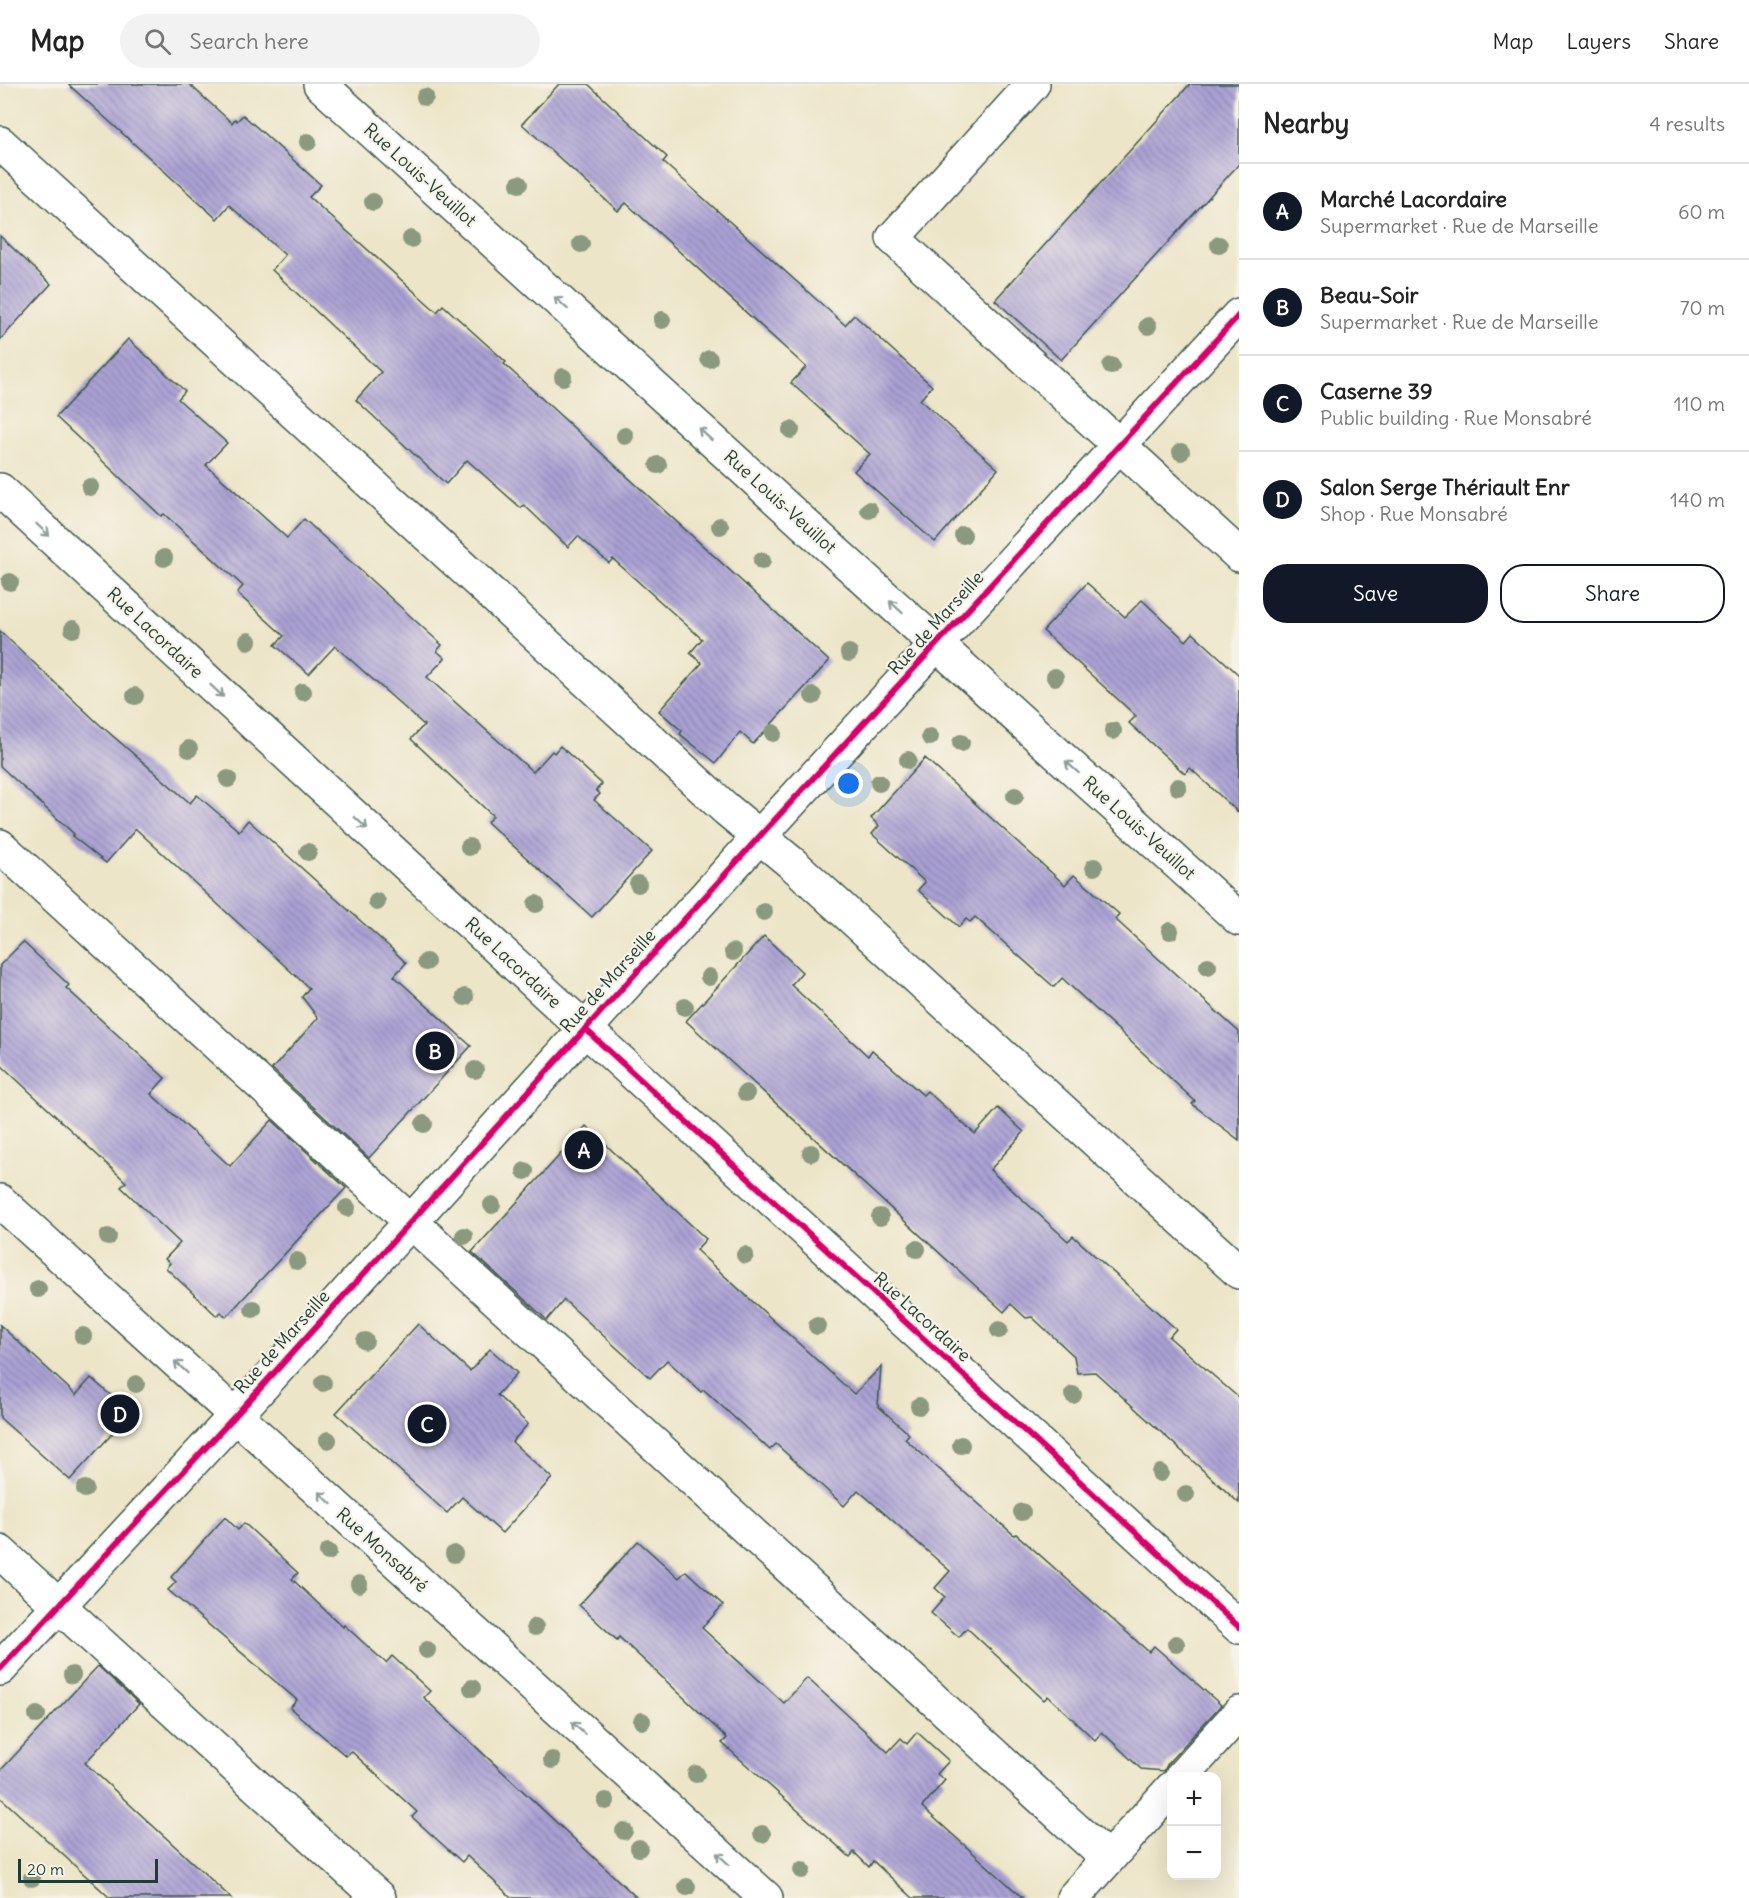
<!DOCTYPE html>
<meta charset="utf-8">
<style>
body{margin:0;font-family:Delius,sans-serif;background:#f2f2f2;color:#222}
.controls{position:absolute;right:18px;bottom:18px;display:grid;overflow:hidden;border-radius:12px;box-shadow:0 6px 24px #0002}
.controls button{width:54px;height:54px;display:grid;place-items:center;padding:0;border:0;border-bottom:2px solid #e0e0e0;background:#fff;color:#222;font:30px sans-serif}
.scale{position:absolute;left:18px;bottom:15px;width:140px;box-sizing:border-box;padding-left:6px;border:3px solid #1f3d34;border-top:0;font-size:16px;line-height:21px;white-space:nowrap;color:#1f3d34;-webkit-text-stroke:4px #f7f3e8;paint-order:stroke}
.you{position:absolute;left:849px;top:700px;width:21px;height:21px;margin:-15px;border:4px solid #fff;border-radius:50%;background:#1a73e8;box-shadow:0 0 0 9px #1a73e833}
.badge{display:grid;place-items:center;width:39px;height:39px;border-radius:50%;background:#111827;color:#fff;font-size:20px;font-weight:700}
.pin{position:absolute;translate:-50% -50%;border:3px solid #fff;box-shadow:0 2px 6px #0006}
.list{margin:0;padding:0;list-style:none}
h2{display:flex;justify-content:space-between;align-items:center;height:78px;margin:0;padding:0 24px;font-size:26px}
h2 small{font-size:20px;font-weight:400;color:#767676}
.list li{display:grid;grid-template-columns:39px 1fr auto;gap:18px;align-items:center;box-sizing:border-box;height:96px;padding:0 24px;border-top:2px solid #e0e0e0}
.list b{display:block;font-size:22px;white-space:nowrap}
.list p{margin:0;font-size:20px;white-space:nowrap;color:#767676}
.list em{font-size:20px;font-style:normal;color:#767676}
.actions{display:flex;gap:12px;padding:18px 24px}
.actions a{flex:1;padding:14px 0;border:2px solid #111827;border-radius:24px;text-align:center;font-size:21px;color:#111827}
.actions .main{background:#111827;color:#fff}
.icon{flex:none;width:33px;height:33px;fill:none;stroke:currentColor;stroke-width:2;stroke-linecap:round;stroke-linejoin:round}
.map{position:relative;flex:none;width:1239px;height:1814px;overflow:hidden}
header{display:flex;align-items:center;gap:36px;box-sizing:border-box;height:84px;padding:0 30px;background:#fff;border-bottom:2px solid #e0e0e0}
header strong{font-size:28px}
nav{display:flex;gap:33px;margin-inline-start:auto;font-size:21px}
.search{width:420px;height:54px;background:#f2f2f2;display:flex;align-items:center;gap:15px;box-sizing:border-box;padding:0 21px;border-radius:33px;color:#767676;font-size:22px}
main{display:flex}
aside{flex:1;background:#fff}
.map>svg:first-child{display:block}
</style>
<header>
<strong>Map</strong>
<div class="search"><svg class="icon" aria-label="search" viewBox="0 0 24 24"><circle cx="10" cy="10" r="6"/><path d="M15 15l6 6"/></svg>Search here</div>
<nav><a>Map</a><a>Layers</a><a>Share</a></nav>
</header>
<main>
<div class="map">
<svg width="1239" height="1814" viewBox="0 0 1239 1814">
<defs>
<pattern id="building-back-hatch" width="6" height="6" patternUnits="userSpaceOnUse" patternTransform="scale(1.5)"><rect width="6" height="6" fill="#aaa1d4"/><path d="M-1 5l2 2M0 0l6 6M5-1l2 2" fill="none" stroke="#8a84ad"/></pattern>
</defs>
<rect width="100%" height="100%" fill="#f7f3e8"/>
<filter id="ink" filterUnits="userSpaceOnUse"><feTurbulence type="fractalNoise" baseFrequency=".0167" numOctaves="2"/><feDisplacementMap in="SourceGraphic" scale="12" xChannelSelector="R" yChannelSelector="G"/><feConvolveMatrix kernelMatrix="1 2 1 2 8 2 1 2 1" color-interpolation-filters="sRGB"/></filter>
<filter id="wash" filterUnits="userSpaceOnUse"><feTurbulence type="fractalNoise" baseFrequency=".008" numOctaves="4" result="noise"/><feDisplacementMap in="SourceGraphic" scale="24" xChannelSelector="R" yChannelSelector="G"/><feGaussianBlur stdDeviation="1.35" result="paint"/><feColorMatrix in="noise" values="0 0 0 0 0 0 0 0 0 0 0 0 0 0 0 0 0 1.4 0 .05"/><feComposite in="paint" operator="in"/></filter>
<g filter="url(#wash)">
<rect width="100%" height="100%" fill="#ece5c8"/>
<g id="blocks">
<g fill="url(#building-back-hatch)">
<path d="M 68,0 L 189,0 L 232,39 L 235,35 L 237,37 L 243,31 L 321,101 L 309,113 L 437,228 L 443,221 L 506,278 L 504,280 L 829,577 L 753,660 L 740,648 L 716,679 L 680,650 L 682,647 L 659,627 L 702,579 L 690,569 L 702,555 L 613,475 L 609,479 L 578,452 L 568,463 L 524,421 L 521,424 L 467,376 L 446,400 L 356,316 L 381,288 L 272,186 L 285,171 L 229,121 L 217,135 Z"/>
<path d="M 559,0 L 588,0 L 667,73 L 663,78 L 845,241 L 854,231 L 932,302 L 920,316 L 998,385 L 935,458 L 854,387 L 870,370 L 791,299 L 806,283 L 626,119 L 618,127 L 522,40 Z"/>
<path d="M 1190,0 L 1239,0 L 1239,80 L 1061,276 L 995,216 Z"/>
<path d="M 0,152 L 51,200 L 0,256 Z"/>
<path d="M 128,255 L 185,307 L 178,315 L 227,359 L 206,381 L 287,454 L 304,435 L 442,561 L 437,567 L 445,574 L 427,593 L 533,688 L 552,667 L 554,669 L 560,662 L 602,700 L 596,706 L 600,710 L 594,716 L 652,767 L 592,833 L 487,738 L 493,732 L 411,655 L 424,641 L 335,562 L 309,590 L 275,561 L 284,552 L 237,509 L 243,502 L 164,430 L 161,432 L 56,333 Z"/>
<path d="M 1087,499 L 1125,533 L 1142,516 L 1186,557 L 1193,549 L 1239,591 L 1239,729 L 1190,684 L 1185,690 L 1129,639 L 1136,632 L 1043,547 Z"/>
<path d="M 0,547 L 99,640 L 190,719 L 197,711 L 239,747 L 248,736 L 393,866 L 406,879 L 394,892 L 471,962 L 369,1074 L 272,985 L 318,934 L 302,913 L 309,904 L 136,745 L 106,779 L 72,752 L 74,750 L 0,682 Z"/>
<path d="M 925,674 L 1065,801 L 1074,791 L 1119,830 L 1115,835 L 1239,948 L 1239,1056 L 1192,1020 L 1195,1017 L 1062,894 L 1054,903 L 975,833 L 970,838 L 966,835 L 959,843 L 918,806 L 925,798 L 872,750 L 879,742 L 871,734 Z"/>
<path d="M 764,852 L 802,888 L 791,901 L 868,972 L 872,966 L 923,1011 L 927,1007 L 975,1050 L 998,1024 L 1024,1048 L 990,1086 L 1068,1157 L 1073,1152 L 1176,1245 L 1169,1253 L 1239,1314 L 1239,1419 L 1095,1288 L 1077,1289 L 1074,1272 L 1032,1233 L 1026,1234 L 1011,1220 L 1004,1228 L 686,937 Z"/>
<path d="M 23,858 L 69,901 L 66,904 L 165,994 L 151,1010 L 230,1082 L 272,1036 L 346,1104 L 226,1233 L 221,1228 L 217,1232 L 166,1184 L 170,1179 L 165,1175 L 180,1159 L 121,1103 L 126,1098 L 0,980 L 0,881 Z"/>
<path d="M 586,1042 L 706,1155 L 696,1166 L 854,1310 L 881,1283 L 878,1322 L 909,1350 L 905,1355 L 1014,1451 L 1016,1450 L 1149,1568 L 1154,1562 L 1221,1621 L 1168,1679 L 1164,1687 L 1141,1685 L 1102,1648 L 1095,1656 L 1048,1612 L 1044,1616 L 967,1544 L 959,1553 L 931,1529 L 945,1513 L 935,1504 L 950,1487 L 858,1406 L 844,1422 L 776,1360 L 770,1366 L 704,1306 L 701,1308 L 667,1276 L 650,1294 L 564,1216 L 547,1236 L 472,1168 Z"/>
<path d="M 418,1240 L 470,1287 L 490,1265 L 517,1289 L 497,1311 L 528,1340 L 512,1358 L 552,1394 L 502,1449 L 462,1413 L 447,1429 L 336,1329 Z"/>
<path d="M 0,1241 L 76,1311 L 91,1294 L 131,1329 L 70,1396 L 0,1334 Z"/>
<path d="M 225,1433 L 238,1446 L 244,1439 L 298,1489 L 292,1495 L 343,1543 L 344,1541 L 386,1579 L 392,1572 L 430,1607 L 424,1613 L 426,1616 L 637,1814 L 512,1814 L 467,1772 L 462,1778 L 412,1733 L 417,1728 L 351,1667 L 346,1672 L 290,1624 L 297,1616 L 168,1506 L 176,1498 L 171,1493 Z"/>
<path d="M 638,1457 L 679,1494 L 686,1487 L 723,1521 L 702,1544 L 784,1619 L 807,1594 L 888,1668 L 901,1654 L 907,1660 L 917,1648 L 949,1677 L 937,1690 L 945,1696 L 922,1723 L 1023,1814 L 913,1814 L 873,1777 L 869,1783 L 854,1768 L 850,1773 L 722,1659 L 727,1654 L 619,1553 L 617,1556 L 579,1521 Z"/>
<path d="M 98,1582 L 139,1620 L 85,1679 L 231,1814 L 110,1814 L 0,1713 L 0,1687 Z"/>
</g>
</g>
</g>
<g filter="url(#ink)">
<use href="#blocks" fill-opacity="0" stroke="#3e564a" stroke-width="1.5"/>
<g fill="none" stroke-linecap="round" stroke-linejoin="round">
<g stroke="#3e564a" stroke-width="36">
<g id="minor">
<path d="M 320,0 L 1239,835"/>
<path d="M 1033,0 L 893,154 L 1239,471"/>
<path d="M 0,59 L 726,725 L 794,781 L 1239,1188"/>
<path d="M 0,406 L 585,945 L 1239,1543"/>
<path d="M 0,762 L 1108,1775"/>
<path d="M 0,1117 L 766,1814"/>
<path d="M 0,1468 L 379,1814"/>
<path d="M 0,1585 L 235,1332 L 759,753 L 1239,231"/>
<path d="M 1182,1692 L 1239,1629"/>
<path d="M 1073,1814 L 1172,1704"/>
</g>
</g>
<use href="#minor" stroke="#fff" stroke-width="33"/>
<g stroke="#f7f3e8" stroke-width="10">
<g id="cycleway">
<path d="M 585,945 L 1239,1543"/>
<path d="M 0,1585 L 235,1332 L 759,753 L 1239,231"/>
</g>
</g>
<use href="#cycleway" stroke="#d6006c" stroke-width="6"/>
</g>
<g fill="#8b997e">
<circle cx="425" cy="13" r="9"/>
<circle cx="308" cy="58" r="9"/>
<circle cx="519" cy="100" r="9"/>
<circle cx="373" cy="118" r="9"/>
<circle cx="411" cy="155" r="9"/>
<circle cx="581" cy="160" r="9"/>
<circle cx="1219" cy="161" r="9"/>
<circle cx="662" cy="236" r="9"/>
<circle cx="1148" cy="242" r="9"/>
<circle cx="709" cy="275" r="9"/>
<circle cx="1111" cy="282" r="9"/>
<circle cx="563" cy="293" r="9"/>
<circle cx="791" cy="346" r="9"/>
<circle cx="625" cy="352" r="9"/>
<circle cx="1181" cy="368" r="9"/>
<circle cx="658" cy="381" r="9"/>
<circle cx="90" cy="403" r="9"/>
<circle cx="869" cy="426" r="9"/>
<circle cx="720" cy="442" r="9"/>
<circle cx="963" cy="451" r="9"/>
<circle cx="164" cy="474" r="9"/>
<circle cx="762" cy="477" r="9"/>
<circle cx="10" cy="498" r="9"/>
<circle cx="73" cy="545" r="9"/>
<circle cx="248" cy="557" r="9"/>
<circle cx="849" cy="569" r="9"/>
<circle cx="1055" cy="593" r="9"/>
<circle cx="303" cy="608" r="9"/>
<circle cx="135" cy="612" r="9"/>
<circle cx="813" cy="612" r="9"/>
<circle cx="1113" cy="647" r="9"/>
<circle cx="773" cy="649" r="9"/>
<circle cx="930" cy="653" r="9"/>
<circle cx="961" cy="659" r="9"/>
<circle cx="189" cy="665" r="9"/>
<circle cx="908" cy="676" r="9"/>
<circle cx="228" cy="695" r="9"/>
<circle cx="879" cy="699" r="9"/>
<circle cx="1178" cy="703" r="9"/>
<circle cx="1015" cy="712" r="9"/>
<circle cx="469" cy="763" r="9"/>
<circle cx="308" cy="768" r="9"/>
<circle cx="1094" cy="783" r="9"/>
<circle cx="638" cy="800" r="9"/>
<circle cx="377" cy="818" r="9"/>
<circle cx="536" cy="820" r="9"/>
<circle cx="764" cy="828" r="9"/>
<circle cx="1170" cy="847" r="9"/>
<circle cx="733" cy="868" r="9"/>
<circle cx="426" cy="878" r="9"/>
<circle cx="1208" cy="882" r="9"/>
<circle cx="709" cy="893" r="9"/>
<circle cx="465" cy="913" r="9"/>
<circle cx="685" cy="923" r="9"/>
<circle cx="475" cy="986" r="9"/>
<circle cx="746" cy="1009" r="9"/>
<circle cx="424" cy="1040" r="9"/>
<circle cx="811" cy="1069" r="9"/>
<circle cx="525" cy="1087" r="9"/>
<circle cx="492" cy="1121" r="9"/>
<circle cx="347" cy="1124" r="9"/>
<circle cx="880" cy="1133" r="9"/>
<circle cx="464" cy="1152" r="9"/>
<circle cx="108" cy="1153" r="9"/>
<circle cx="917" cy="1165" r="9"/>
<circle cx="745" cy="1171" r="9"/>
<circle cx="297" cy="1177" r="9"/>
<circle cx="38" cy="1205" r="9"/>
<circle cx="253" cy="1225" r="9"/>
<circle cx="817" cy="1242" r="9"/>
<circle cx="999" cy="1246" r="9"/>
<circle cx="83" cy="1252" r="9"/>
<circle cx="365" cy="1257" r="9"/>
<circle cx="323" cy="1299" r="9"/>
<circle cx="136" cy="1300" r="9"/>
<circle cx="1073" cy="1311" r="9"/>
<circle cx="919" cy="1322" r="9"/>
<circle cx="328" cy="1356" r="9"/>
<circle cx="961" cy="1361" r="9"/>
<circle cx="1160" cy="1389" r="9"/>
<circle cx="85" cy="1405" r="9"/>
<circle cx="1186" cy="1410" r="9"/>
<circle cx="1022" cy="1428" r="9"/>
<circle cx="328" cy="1468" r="9"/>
<circle cx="454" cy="1470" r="9"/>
<circle cx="359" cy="1500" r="9"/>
<circle cx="535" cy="1543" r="9"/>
<circle cx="1176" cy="1560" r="9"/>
<circle cx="427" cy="1566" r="9"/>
<circle cx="72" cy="1591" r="9"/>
<circle cx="472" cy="1604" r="9"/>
<circle cx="37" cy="1631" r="9"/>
<circle cx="642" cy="1637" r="9"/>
<circle cx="552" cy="1676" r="9"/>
<circle cx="696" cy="1690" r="9"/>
<circle cx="606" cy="1717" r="9"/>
<circle cx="624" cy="1747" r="9"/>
<circle cx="762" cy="1750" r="9"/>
<circle cx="639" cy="1764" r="9"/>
<circle cx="802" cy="1786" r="9"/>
<circle cx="32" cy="1794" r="9"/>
<circle cx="687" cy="1803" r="9"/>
</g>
<defs><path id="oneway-shaft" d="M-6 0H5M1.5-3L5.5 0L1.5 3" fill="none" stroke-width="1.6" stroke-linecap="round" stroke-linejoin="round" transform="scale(1.5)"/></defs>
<g stroke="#8f9e9a">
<use href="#oneway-shaft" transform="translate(561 219) rotate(-138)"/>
<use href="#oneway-shaft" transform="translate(705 350) rotate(-138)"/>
<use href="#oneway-shaft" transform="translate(43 446) rotate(43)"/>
<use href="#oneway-shaft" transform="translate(896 523) rotate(-138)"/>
<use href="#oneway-shaft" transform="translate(217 607) rotate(43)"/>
<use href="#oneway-shaft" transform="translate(1072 683) rotate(-138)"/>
<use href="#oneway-shaft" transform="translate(361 739) rotate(43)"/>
<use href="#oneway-shaft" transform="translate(181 1283) rotate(-137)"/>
<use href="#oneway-shaft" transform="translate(325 1414) rotate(-138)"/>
<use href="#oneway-shaft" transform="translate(578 1644) rotate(-138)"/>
<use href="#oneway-shaft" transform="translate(723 1775) rotate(-138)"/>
</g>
</g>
<g text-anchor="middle" stroke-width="4.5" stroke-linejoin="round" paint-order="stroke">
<g font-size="18" fill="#1f3d34" stroke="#f7f3e8">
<text transform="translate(420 91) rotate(42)" y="6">Rue Louis-Veuillot</text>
<text transform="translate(780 418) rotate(42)" y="6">Rue Louis-Veuillot</text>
<text transform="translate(936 539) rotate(-48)" y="6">Rue de Marseille</text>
<text transform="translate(155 549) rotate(43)" y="6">Rue Lacordaire</text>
<text transform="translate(1139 744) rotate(42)" y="6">Rue Louis-Veuillot</text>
<text transform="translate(513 879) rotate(43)" y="6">Rue Lacordaire</text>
<text transform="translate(608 897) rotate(-48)" y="6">Rue de Marseille</text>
<text transform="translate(922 1233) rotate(42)" y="6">Rue Lacordaire</text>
<text transform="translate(282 1258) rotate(-48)" y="6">Rue de Marseille</text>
<text transform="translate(382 1466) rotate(42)" y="6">Rue Monsabré</text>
</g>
</g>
</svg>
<div class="controls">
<button>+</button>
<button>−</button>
</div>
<div class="scale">20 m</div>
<div class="you"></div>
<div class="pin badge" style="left:584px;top:1066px">A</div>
<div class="pin badge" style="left:435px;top:967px">B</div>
<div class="pin badge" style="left:427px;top:1340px">C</div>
<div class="pin badge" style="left:120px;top:1330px">D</div>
</div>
<aside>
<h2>Nearby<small>4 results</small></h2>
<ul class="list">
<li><span class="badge">A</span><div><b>Marché Lacordaire</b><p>Supermarket · Rue de Marseille</p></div><em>60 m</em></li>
<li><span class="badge">B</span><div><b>Beau-Soir</b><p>Supermarket · Rue de Marseille</p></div><em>70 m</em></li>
<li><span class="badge">C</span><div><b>Caserne 39</b><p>Public building · Rue Monsabré</p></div><em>110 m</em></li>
<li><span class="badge">D</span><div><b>Salon Serge Thériault Enr</b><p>Shop · Rue Monsabré</p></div><em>140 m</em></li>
</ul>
<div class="actions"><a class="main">Save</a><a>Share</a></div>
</aside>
</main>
